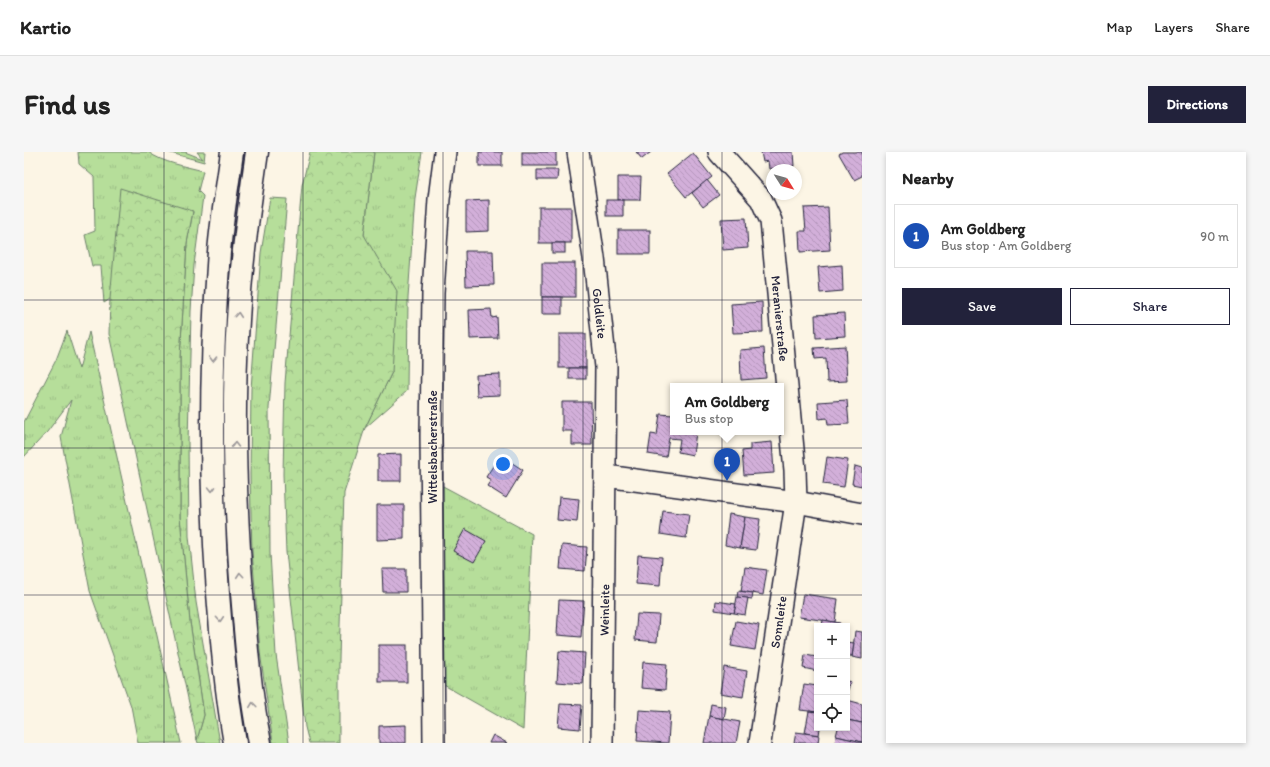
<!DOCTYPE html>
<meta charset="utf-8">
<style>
body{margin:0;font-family:Itim,sans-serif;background:#f6f6f6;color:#222}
.controls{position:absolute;right:12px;bottom:12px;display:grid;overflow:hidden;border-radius:0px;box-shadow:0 2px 6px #0003}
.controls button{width:36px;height:36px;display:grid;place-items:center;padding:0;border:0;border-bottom:1px solid #e0e0e0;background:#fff;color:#222;font:20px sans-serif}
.compass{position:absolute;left:742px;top:12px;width:36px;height:36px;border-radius:50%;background:#fff;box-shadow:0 2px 6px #0003;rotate:127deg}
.you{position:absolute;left:479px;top:312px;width:14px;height:14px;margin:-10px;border:3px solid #fff;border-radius:50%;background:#1a73e8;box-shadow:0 0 0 6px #1a73e833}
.badge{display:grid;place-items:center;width:26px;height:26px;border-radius:50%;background:#22223b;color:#fff;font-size:13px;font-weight:700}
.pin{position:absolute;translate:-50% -33px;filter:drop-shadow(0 1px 2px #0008)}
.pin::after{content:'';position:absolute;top:21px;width:14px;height:12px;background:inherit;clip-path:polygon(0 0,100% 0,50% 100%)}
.popup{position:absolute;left:646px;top:231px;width:114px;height:52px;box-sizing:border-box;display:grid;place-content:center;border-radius:0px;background:#fff;filter:drop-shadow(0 1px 3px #0005);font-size:13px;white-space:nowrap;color:#767676}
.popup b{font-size:15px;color:#222}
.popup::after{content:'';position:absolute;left:50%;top:100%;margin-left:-8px;border:8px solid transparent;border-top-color:#fff}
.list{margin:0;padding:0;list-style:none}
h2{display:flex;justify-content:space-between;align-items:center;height:52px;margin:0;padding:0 16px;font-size:17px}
h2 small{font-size:13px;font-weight:400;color:#767676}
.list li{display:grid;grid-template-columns:26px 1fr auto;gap:12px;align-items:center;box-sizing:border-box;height:64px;margin:0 8px 8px;padding:0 8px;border:1px solid #e0e0e0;border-radius:0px}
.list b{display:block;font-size:15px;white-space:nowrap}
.list p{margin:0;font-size:13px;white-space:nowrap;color:#767676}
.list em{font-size:13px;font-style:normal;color:#767676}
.actions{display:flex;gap:8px;padding:12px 16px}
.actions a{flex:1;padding:9px 0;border:1px solid #22223b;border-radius:0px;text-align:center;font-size:14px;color:#22223b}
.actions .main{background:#22223b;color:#fff}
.icon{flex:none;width:22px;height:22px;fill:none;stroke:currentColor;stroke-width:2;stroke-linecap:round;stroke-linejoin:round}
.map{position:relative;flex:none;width:838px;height:591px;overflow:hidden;border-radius:0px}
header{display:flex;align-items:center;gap:24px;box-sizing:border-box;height:56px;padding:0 20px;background:#fff;border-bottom:1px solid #e0e0e0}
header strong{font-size:19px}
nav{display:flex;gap:22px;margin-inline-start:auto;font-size:14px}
.intro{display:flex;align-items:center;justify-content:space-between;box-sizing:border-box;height:96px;padding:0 24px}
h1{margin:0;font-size:28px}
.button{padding:10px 18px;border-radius:0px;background:#22223b;color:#fff;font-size:14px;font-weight:700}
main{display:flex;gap:24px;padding:0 24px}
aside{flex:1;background:#fff;border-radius:0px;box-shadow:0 2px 6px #0003}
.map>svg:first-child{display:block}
</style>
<header>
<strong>Kartio</strong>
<nav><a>Map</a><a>Layers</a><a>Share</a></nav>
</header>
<div class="intro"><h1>Find us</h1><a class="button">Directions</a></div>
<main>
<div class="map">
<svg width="838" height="591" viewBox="0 0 838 591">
<defs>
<pattern id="grass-tufts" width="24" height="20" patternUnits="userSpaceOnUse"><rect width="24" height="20" fill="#b6de9a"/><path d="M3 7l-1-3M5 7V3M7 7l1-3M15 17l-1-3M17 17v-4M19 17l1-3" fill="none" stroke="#9cbe86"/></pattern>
<pattern id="forest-crowns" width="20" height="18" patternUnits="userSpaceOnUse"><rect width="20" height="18" fill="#b6de9a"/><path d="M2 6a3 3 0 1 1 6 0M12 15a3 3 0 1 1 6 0" fill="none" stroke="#9cbe86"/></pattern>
<pattern id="building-back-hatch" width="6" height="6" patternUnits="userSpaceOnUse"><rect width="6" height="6" fill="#d2afd9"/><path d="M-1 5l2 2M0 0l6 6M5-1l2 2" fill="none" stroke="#b496bb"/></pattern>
</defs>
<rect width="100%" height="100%" fill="#fcf5e5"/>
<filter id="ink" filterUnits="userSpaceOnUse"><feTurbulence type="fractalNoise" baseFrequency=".025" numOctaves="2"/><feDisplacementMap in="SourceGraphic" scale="8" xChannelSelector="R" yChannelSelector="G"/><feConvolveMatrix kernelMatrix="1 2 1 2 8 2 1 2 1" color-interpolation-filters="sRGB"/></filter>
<g filter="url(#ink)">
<g fill="url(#grass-tufts)" stroke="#6c806a">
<path d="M 54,0 L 124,0 C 139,11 161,14 179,19 L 174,39 L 179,44 L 170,113 L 167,159 L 164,291 L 165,384 L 172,450 L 196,591 L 174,591 L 173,588 L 180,563 L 166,470 L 156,366 L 156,205 L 163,91 L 169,60 L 86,147 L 80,151 L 77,114 L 68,114 L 61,83 L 71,79 L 70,25 L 55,12 Z"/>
<path d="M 143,0 L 161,0 L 179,7 L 173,0 L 181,0 L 180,10 Z"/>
<path d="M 350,0 L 398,0 L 391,46 L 384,146 L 383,239 L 341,276 L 368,220 L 340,83 Z"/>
<path d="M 246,46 L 263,47 L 245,256 L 246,401 L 252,503 L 265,591 L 249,591 L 236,500 L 228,399 L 226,322 L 227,237 L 237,101 Z"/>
<path d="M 43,179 L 55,217 L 65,180 L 157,591 L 114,591 L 107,554 L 66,439 L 37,285 L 47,248 L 23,280 L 0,305 L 0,270 L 32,208 Z"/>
<path d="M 417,333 L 508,382 L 499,578 L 418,532 Z"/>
</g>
<g fill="url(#forest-crowns)" stroke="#6c806a">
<path d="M 286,0 L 350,0 L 340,83 L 373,139 L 368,220 L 341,276 L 320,341 L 315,507 L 315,591 L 285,591 L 281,575 L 262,400 L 259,322 L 261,231 L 278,33 Z"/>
<path d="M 96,36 L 169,59 L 163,91 L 156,205 L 156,365 L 166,470 L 180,563 L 173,588 L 85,182 L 86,147 Z"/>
</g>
<g fill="url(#building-back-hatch)" stroke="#22223b">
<rect x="455" y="0" width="23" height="14"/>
<rect x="498" y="0" width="34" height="14"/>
<path d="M 612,0 L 627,0 L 618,7 Z"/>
<path d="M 737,0 L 769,0 L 770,14 L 745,17 L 744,9 L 739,10 Z"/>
<path d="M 818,0 L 838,0 L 838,24 L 830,28 L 815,2 Z"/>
<path d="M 669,1 L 688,25 L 662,45 L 643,22 Z"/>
<path d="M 513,18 L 534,18 L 533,28 L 513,28 Z"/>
<path d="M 594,25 L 617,25 L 616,48 L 594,48 Z"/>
<path d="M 683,28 L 695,43 L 679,55 L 668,41 Z"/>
<path d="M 465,48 L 465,79 L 442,80 L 442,49 Z"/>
<rect x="582" y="48" width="17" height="16"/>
<rect x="515" y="55" width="32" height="36"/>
<path d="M 804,55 L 806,98 L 776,100 L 775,79 L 782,79 L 780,56 Z"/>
<path d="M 722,66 L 724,96 L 699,98 L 697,67 Z"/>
<rect x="594" y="78" width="32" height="24"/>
<rect x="528" y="91" width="13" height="10"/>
<path d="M 441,99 L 469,99 L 470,133 L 442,134 Z"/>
<rect x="518" y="111" width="33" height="34"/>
<path d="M 818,113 L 819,139 L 796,141 L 794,115 Z"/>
<rect x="518" y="145" width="20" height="17"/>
<path d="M 738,150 L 739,180 L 709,181 L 707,152 Z"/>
<path d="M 467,157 L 468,166 L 473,165 L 474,186 L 446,187 L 445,158 Z"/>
<path d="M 820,161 L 821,184 L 792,186 L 791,163 Z"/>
<rect x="535" y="182" width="27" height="34"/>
<path d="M 821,194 L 823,229 L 803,230 L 802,206 L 791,207 L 790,196 Z"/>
<path d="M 740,196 L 742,226 L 717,228 L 716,198 Z"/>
<rect x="545" y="216" width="17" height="11"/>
<path d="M 476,222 L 476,243 L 453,244 L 452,223 Z"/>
<path d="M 823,248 L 825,272 L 804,273 L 803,266 L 795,267 L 794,250 Z"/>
<path d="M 538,250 L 567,250 L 568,293 L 548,293 L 548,279 L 538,279 Z"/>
<path d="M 636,262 L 649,263 L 649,280 L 672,280 L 669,303 L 654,300 L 656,287 L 645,286 L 642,305 L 624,302 L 627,282 L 633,283 Z"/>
<path d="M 748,290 L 750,321 L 720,323 L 718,299 L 726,298 L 726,292 Z"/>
<path d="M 377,302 L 377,329 L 354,329 L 354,303 Z"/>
<path d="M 476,303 L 499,318 L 482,346 L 463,334 L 467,328 L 462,325 Z"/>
<path d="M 803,305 L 824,308 L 820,335 L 799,332 Z"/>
<path d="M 831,314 L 838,316 L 838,334 L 828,332 Z"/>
<path d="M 535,345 L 555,347 L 553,370 L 533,368 Z"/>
<path d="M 353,353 L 380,353 L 380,387 L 353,388 Z"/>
<path d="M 639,359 L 665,362 L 662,386 L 636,382 Z"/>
<path d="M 705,362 L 721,365 L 716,396 L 701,393 Z"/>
<path d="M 721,365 L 736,367 L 732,398 L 716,396 Z"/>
<path d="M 441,377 L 462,389 L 450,410 L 429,399 Z"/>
<path d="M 538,393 L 563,395 L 561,419 L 536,417 Z"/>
<path d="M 614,403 L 638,405 L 636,434 L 612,432 Z"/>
<path d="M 721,415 L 743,418 L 739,443 L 717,439 Z"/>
<path d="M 358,417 L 382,417 L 382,440 L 359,440 Z"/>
<path d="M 714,439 L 729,441 L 728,447 L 713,445 Z"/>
<path d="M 779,442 L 814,447 L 811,470 L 775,465 Z"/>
<path d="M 713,445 L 724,446 L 721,463 L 710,461 Z"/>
<path d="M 535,448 L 560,449 L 557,485 L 533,483 Z"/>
<path d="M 692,449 L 712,452 L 710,461 L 691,458 Z"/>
<path d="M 613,462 L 635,463 L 633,490 L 611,488 Z"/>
<path d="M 799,468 L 816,471 L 816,474 L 798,474 Z"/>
<path d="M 712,469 L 735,473 L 731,498 L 707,494 Z"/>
<path d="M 831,479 L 838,480 L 838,507 L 828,505 Z"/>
<path d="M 823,490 L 830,491 L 828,504 L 823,504 Z"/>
<rect x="355" y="493" width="28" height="37"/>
<path d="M 535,499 L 561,501 L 559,532 L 533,530 Z"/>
<path d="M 781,503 L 793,505 L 793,519 L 779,516 Z"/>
<path d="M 619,510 L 643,512 L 641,538 L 617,536 Z"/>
<path d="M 700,515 L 723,519 L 719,545 L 696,541 Z"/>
<path d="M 823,529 L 827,530 L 823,540 Z"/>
<path d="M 780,532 L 793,534 L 793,560 L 776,558 Z"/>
<path d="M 823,548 L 838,552 L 838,571 L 823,568 Z"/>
<path d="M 536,552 L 558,553 L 556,577 L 534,575 Z"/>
<path d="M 687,552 L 702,555 L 700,567 L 685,564 Z"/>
<path d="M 615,558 L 646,560 L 644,591 L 613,589 Z"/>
<path d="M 785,559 L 793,560 L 793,576 L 796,576 L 795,583 L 781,581 Z"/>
<path d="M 685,564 L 716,570 L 712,591 L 680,591 Z"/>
<path d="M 823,568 L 838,571 L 838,590 L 812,584 L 814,576 L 823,576 Z"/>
<path d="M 382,573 L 382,591 L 355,591 L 355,574 Z"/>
<path d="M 772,580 L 795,583 L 794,591 L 770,591 Z"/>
<path d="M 469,583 L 483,591 L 465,591 Z"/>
<path d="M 812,584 L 838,590 L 838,591 L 811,591 Z"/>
</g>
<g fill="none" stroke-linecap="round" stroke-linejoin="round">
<g stroke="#22223b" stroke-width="24">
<g id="minor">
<path id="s1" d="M 554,0 L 570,106 L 582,215 L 578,591"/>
<path id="s2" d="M 695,0 L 737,47 L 747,69 L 771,318 L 772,350 L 736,591"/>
<path d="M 582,324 L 772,350 L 838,362"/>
<path d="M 410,591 L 407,284 L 409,141 L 415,47 L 421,0"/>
</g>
</g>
<g stroke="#22223b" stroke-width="25">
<g id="highway">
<path d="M 208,0 C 203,38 196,76 194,114 C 186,223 186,332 194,441 C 198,492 202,540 211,591"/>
<path d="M 233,0 C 225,56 217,112 214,168 C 208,259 211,350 218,441 C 222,491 226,541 236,591"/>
</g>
</g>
<use href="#minor" stroke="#fcf5e5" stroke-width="21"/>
<use href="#highway" stroke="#fcf5e5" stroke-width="22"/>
</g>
<defs><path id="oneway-chevron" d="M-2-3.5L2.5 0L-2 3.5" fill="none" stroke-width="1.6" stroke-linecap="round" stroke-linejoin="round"/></defs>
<g stroke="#9a9698">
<use href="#oneway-chevron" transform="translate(214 163) rotate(-85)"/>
<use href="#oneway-chevron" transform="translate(189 207) rotate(92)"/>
<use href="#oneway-chevron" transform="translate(211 293) rotate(-91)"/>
<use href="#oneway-chevron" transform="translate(188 337) rotate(89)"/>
<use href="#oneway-chevron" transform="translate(216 423) rotate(-95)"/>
<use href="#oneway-chevron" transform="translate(196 467) rotate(86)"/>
<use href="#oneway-chevron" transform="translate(229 553) rotate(-97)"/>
</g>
</g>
<path fill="none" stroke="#22223b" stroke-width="1" stroke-opacity="0.55" d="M 140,0 L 140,591M 279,0 L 279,591M 419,0 L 419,591M 559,0 L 559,591M 698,0 L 698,591M 0,148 L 838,148M 0,296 L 838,296M 0,443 L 838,443"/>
<g text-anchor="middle" stroke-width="3" stroke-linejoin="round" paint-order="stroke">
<g font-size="13" fill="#22223b" stroke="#fcf5e5">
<text dy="5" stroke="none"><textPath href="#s1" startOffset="163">Goldleite</textPath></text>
<text dy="5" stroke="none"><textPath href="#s2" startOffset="185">Meranierstraße</textPath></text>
<text transform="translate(408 295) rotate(-90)" y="5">Wittelsbacherstraße</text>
<text transform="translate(580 458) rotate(-89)" y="5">Weinleite</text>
<text transform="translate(754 470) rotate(-82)" y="5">Sonnleite</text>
</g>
</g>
</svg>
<div class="controls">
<button>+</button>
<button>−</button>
<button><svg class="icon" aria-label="locate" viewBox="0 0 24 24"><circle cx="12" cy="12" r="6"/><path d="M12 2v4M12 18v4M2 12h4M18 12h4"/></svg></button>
</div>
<svg class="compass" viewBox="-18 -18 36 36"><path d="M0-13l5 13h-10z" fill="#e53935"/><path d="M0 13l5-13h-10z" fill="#767676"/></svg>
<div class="you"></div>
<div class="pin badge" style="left:703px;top:329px;background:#1a4fb4">1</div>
<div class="popup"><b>Am Goldberg</b>Bus stop</div>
</div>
<aside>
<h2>Nearby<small></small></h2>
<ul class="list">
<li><span class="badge" style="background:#1a4fb4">1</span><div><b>Am Goldberg</b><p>Bus stop · Am Goldberg</p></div><em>90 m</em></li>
</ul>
<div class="actions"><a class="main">Save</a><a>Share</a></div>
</aside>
</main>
